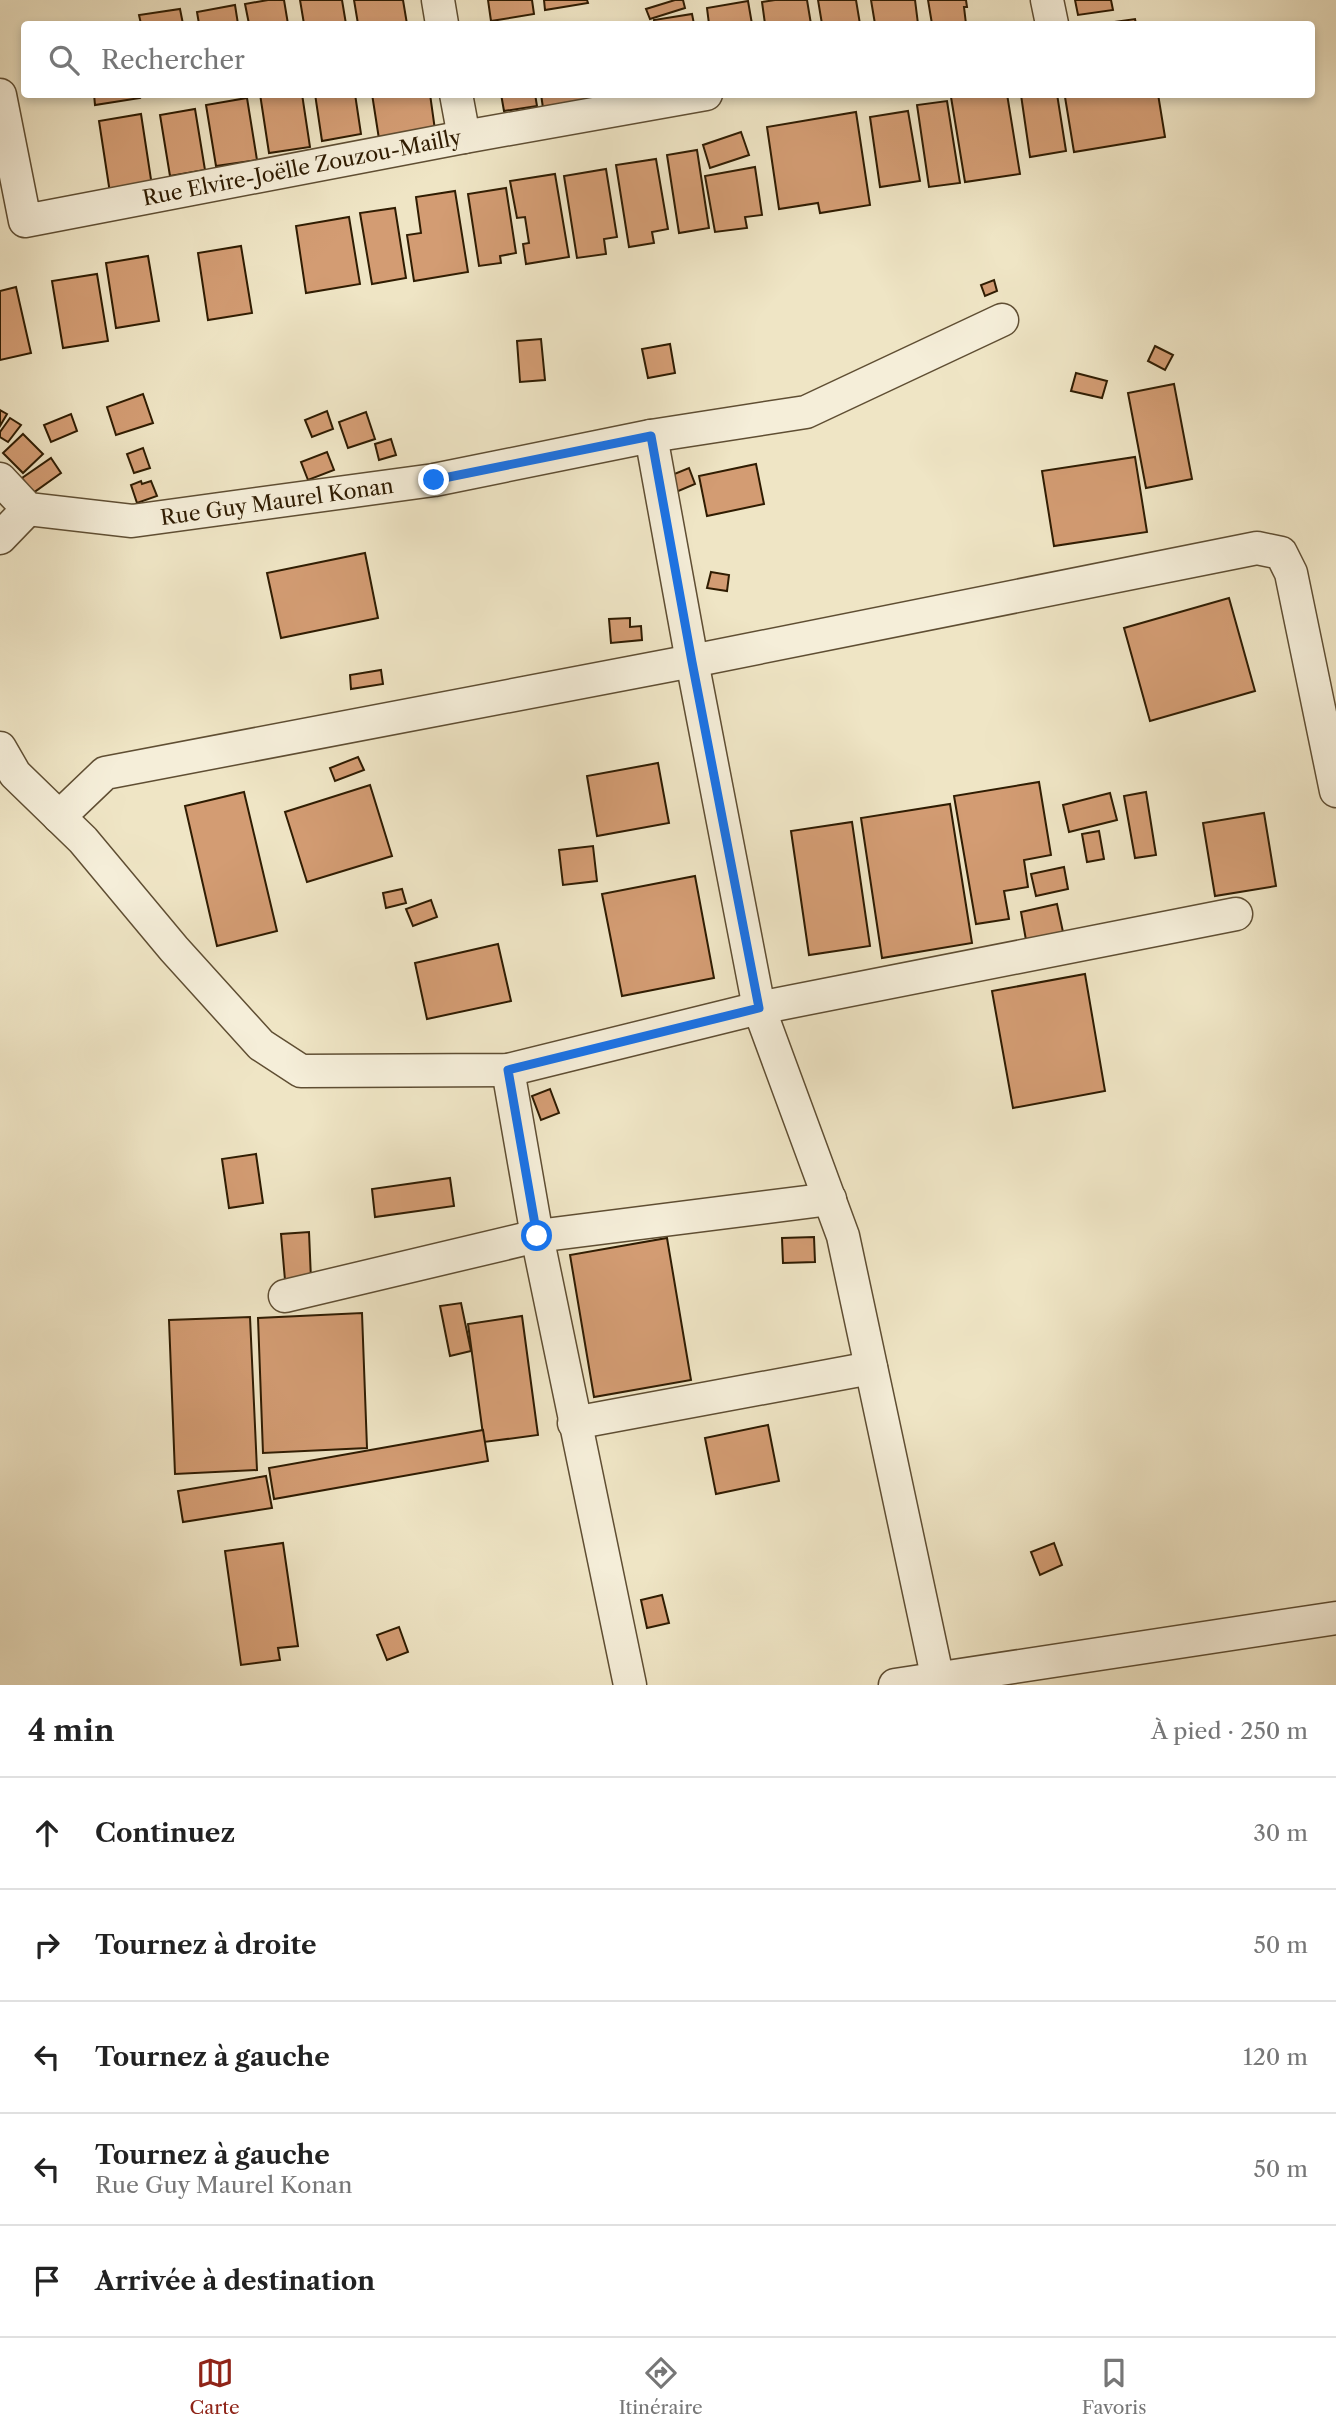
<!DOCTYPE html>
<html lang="fr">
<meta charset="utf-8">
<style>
body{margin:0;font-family:"Libre Caslon Text",serif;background:#f6f6f6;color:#222}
.stop{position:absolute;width:21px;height:21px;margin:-16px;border:5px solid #1a73e8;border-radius:50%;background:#fff}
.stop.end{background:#1a73e8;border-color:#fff;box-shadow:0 2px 7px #0008}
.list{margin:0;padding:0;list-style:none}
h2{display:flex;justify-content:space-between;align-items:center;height:91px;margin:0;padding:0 28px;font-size:30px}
h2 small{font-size:23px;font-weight:400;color:#767676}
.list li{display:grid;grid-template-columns:46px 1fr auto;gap:21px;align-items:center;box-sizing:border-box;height:112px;padding:0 28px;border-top:2px solid #e0e0e0}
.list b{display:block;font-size:26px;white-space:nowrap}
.list p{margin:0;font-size:23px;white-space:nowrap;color:#767676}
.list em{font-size:23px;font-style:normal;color:#767676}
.icon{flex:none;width:38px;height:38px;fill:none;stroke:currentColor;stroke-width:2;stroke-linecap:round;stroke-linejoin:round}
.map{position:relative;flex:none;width:1336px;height:1685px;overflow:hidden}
.search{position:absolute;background:#fff;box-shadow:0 4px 10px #0003;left:21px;right:21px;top:21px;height:77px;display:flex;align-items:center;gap:18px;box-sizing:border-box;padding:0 24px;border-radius:7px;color:#767676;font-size:26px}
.sheet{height:651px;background:#fff}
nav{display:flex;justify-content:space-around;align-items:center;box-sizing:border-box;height:98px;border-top:2px solid #e0e0e0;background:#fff;font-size:19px;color:#767676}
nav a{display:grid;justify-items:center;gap:4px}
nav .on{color:#8f2418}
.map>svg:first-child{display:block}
</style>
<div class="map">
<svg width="1336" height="1685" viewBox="0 0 1336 1685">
<rect width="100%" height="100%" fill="#efe5c5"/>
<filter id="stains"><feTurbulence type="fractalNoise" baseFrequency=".00286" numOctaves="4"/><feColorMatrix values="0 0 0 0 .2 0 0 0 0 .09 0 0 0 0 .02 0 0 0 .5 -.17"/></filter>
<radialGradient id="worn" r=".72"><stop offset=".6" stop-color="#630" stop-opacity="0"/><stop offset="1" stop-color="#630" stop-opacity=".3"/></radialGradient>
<g fill="#d39c73" stroke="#2f1c02" stroke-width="2">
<path d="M 268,0 L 284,0 L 288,24 L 249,24 L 245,4 Z"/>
<path d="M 300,0 L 342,0 L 346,24 L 304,24 Z"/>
<path d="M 354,0 L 403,0 L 407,24 L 358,24 Z"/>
<path d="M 488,0 L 532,0 L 534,14 L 491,21 Z"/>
<path d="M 544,0 L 587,0 L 588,3 L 545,10 Z"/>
<path d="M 675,0 L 683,0 L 685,8 L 650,19 L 646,9 Z"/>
<path d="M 775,0 L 807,0 L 811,24 L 765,24 L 762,2 Z"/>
<path d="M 818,0 L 856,0 L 860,24 L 822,24 Z"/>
<path d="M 871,0 L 915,0 L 918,24 L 875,24 Z"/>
<path d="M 928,0 L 966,0 L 967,7 L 964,7 L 966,24 L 932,24 Z"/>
<path d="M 1075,0 L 1111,0 L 1113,10 L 1078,15 Z"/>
<path d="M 748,1 L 752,24 L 709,24 L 707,8 Z"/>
<path d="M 235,5 L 238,24 L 199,24 L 197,12 Z"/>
<path d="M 180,9 L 183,24 L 141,24 L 139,15 Z"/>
<path d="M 692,14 L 694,24 L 654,24 L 654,20 Z"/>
<path d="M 1135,19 L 1136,24 L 1100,24 Z"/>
<path d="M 94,94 L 139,94 L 140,98 L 95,105 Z"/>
<path d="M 260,94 L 302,94 L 310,147 L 269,153 Z"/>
<path d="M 315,94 L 355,94 L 361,134 L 322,141 Z"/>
<path d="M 372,94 L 430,94 L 435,130 L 379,139 Z"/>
<path d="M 501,94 L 535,94 L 537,106 L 504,111 Z"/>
<path d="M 541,94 L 596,94 L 597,100 L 543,108 Z"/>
<path d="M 970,94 L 1007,94 L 1020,174 L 965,182 L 951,97 Z"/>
<path d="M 1057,94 L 1066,151 L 1030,157 L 1021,95 Z"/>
<path d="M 1083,94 L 1158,94 L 1165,137 L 1074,152 L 1065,97 Z"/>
<path d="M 247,98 L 257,160 L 216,166 L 206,105 Z"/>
<path d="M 947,101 L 960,183 L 929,187 L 917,105 Z"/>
<path d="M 195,109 L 205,170 L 170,176 L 160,115 Z"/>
<path d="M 908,111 L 920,181 L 880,187 L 870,117 Z"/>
<path d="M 856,112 L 870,205 L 820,213 L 818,203 L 779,209 L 767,127 Z"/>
<path d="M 141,114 L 152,186 L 110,193 L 99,121 Z"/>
<path d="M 741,132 L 749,155 L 710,168 L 703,145 Z"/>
<path d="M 697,150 L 709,228 L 679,233 L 667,155 Z"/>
<path d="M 656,159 L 668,229 L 652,232 L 654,243 L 629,247 L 616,165 Z"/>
<path d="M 755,167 L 762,215 L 745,217 L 747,228 L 715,232 L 705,176 Z"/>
<path d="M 606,169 L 617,237 L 604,239 L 606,254 L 577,258 L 564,176 Z"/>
<path d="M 555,174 L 569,257 L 526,264 L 523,244 L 529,243 L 525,217 L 517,218 L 510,181 Z"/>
<path d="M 506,188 L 516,253 L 500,256 L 501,263 L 479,266 L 468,194 Z"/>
<path d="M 455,191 L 468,272 L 414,281 L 407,235 L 421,233 L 416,197 Z"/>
<path d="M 395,208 L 406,278 L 372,284 L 360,213 Z"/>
<path d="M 349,217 L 360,284 L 306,293 L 296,226 Z"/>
<path d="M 241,246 L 252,313 L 208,320 L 198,253 Z"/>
<path d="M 148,256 L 159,321 L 116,328 L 106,263 Z"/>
<path d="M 97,274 L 108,341 L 63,348 L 52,281 Z"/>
<path d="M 994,280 L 997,291 L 985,296 L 981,285 Z"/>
<path d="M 16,287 L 31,353 L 0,360 L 0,291 Z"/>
<path d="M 541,339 L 545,380 L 520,382 L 517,341 Z"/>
<path d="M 670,344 L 675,373 L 648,378 L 642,349 Z"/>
<path d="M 1155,346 L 1173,355 L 1165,370 L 1148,361 Z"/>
<path d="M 1076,373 L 1107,381 L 1102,398 L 1071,391 Z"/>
<path d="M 1174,384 L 1192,479 L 1146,488 L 1128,393 Z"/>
<path d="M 143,394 L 153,423 L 116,435 L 107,407 Z"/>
<path d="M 0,410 L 7,414 L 0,426 Z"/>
<path d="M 327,411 L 333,429 L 312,437 L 305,420 Z"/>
<path d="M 366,412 L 375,439 L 348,448 L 339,422 Z"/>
<path d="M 71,414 L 77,431 L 51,442 L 44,425 Z"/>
<path d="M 10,418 L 21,425 L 8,442 L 0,437 L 0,432 Z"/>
<path d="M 23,434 L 43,454 L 23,473 L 3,453 Z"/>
<path d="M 391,439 L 396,455 L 379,460 L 375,444 Z"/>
<path d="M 143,448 L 150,468 L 134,473 L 127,454 Z"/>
<path d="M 327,452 L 334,470 L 308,480 L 301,462 Z"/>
<path d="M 1135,457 L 1147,532 L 1054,546 L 1042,471 Z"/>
<path d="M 51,458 L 61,473 L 33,493 L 22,478 Z"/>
<path d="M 756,464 L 764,504 L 707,516 L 699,476 Z"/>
<path d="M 689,468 L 695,484 L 669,495 L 662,479 Z"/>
<path d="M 141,481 L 142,484 L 151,481 L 157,496 L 137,503 L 131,485 Z"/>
<path d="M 365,553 L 378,618 L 281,638 L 267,573 Z"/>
<path d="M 711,572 L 729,575 L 727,591 L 707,588 Z"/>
<path d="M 1229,598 L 1255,691 L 1150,721 L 1124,628 Z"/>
<path d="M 630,618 L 630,627 L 641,626 L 642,640 L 611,643 L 609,619 Z"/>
<path d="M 381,670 L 383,684 L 351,689 L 350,675 Z"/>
<path d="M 358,757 L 364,770 L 335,781 L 330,768 Z"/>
<path d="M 658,763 L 669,823 L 597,836 L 587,776 Z"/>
<path d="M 1039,782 L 1051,855 L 1024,860 L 1028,887 L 1004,891 L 1009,919 L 976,924 L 954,796 Z"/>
<path d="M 370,785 L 392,856 L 307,882 L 285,812 Z"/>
<path d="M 244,792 L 277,931 L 217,946 L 185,806 Z"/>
<path d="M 1146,792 L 1156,855 L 1135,858 L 1124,796 Z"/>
<path d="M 1110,793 L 1117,820 L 1069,832 L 1063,805 Z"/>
<path d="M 950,804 L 972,943 L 882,958 L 861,818 Z"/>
<path d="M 1264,813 L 1276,886 L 1215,896 L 1203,823 Z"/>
<path d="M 852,822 L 870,946 L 809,955 L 791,831 Z"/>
<path d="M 1099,831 L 1104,859 L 1087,862 L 1082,834 Z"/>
<path d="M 593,846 L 597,881 L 563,885 L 559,850 Z"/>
<path d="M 1064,867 L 1068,889 L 1036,896 L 1031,874 Z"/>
<path d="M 695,876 L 714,978 L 622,996 L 602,894 Z"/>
<path d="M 402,889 L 406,903 L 386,908 L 383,893 Z"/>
<path d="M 431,900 L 437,917 L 413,926 L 406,909 Z"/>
<path d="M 1057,904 L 1063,932 L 1026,940 L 1021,912 Z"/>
<path d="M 498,944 L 511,1001 L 427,1019 L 415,963 Z"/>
<path d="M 1085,974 L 1105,1091 L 1013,1108 L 992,991 Z"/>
<path d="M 550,1089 L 559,1113 L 541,1120 L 532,1096 Z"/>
<path d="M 256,1154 L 263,1203 L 229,1208 L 222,1159 Z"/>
<path d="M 450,1178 L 454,1206 L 375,1217 L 372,1189 Z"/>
<path d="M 309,1232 L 311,1279 L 285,1280 L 281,1234 Z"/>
<path d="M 814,1237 L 815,1262 L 783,1263 L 782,1238 Z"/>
<path d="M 667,1238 L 691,1380 L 594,1397 L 570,1255 Z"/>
<path d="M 461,1303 L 471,1351 L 450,1356 L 440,1306 Z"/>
<path d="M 362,1313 L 367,1448 L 263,1453 L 258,1318 Z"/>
<path d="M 522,1316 L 538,1435 L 484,1442 L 468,1324 Z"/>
<path d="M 250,1317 L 257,1470 L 175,1474 L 169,1320 Z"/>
<path d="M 768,1425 L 779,1481 L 716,1494 L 705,1438 Z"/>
<path d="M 483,1430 L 488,1461 L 274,1499 L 269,1468 Z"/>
<path d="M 266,1476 L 272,1508 L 183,1522 L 178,1491 Z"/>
<path d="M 283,1543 L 298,1646 L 278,1648 L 280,1660 L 241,1665 L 225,1551 Z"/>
<path d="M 1054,1543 L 1062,1565 L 1040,1575 L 1031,1552 Z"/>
<path d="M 662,1595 L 669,1623 L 647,1628 L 641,1600 Z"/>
<path d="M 399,1627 L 408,1652 L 387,1660 L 377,1635 Z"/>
</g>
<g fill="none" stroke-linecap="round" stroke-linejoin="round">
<g stroke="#5f4e33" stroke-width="35">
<g id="minor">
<path d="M 438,0 L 442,24"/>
<path d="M 1047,0 L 1052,24"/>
<path d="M 456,94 L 464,137"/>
<path d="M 0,95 L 25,221 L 464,137 L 706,94"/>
<path d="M 651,436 L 692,661 L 759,1008 L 843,1236 L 939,1685"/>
<path d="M 0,479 L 28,509 L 132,521 L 434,480 L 651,436 L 806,412 L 1002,320"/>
<path d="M 0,538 L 28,509"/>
<path d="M 0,748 L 15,774 L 83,840 L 174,949 L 261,1045 L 301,1071 L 508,1070 L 759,1008 L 1236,914"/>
<path d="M 59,817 L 105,773 L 692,661 L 1257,548 L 1281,553 L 1291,573 L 1336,791"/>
<path d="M 508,1070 L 537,1236 L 630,1685"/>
<path d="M 285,1296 L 537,1236 L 830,1199"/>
<path d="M 574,1423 L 871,1368"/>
<path d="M 895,1685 L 1336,1618"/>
</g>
</g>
<use href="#minor" stroke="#f5eed9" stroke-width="32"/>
</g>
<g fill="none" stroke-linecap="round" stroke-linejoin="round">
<path stroke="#1a73e8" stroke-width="9" d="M 434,480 L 651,436 L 692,662 L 759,1008 L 508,1070 L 537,1236"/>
</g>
<g text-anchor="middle" stroke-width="5" stroke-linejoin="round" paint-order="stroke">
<g font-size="21" fill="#2f1c02" stroke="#f5eed9">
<text transform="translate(302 168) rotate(-11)" y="7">Rue Elvire-Joëlle Zouzou-Mailly</text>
<text transform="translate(277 502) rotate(-8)" y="7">Rue Guy Maurel Konan</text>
</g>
</g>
<rect width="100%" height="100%" filter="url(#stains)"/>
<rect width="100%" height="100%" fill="url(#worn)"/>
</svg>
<div class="stop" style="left:537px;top:1236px"></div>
<div class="stop end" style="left:434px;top:480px"></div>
<div class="search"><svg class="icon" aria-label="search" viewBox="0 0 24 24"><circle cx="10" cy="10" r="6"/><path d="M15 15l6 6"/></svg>Rechercher</div>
</div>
<section class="sheet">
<h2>4 min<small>À pied · 250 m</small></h2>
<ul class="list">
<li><svg class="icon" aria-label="ahead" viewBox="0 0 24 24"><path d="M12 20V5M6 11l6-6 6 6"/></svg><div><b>Continuez</b></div><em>30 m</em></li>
<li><svg class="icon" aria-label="right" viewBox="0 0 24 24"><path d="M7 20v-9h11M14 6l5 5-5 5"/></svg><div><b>Tournez à droite</b></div><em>50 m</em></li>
<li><svg class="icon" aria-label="left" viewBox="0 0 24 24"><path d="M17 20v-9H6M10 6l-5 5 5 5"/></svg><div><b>Tournez à gauche</b></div><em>120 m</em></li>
<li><svg class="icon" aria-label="left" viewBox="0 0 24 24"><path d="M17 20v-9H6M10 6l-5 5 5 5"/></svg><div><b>Tournez à gauche</b><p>Rue Guy Maurel Konan</p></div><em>50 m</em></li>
<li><svg class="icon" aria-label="arrive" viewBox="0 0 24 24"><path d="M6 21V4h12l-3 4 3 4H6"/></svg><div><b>Arrivée à destination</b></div></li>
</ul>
</section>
<nav>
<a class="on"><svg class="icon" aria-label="map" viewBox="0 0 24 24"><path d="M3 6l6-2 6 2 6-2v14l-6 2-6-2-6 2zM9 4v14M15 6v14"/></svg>Carte</a>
<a><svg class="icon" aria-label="directions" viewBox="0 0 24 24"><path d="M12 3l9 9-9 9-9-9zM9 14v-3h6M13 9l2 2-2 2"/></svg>Itinéraire</a>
<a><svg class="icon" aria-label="saved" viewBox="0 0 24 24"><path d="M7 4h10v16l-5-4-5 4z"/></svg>Favoris</a>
</nav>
